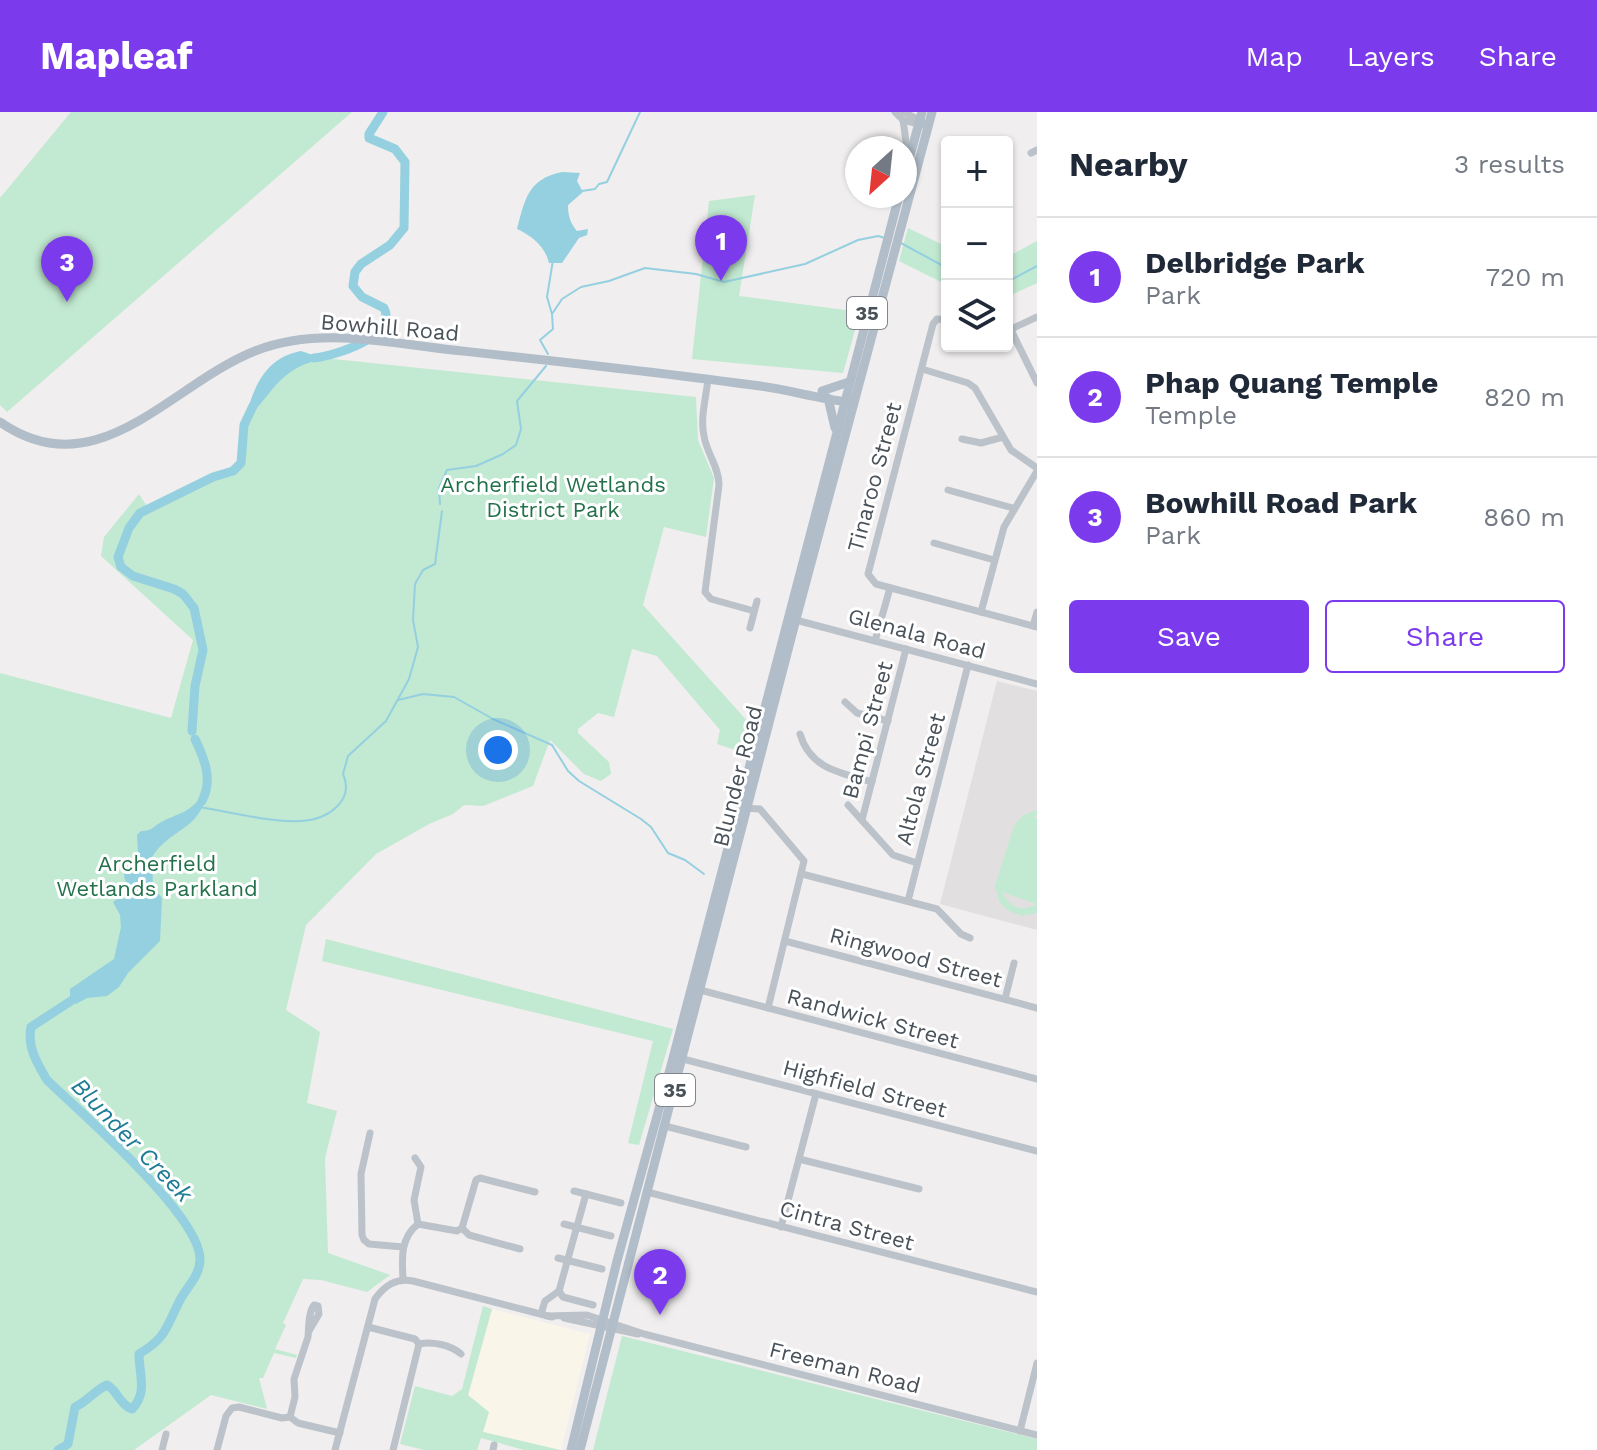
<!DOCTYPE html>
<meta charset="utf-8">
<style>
body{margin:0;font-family:"Work Sans",sans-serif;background:#f2f2f3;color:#1f2937}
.controls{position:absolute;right:24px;top:24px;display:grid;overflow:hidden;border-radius:8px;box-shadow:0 2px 6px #0004}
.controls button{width:72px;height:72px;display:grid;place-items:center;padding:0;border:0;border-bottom:2px solid #e0e1e3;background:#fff;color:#1f2937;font:40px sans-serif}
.compass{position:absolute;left:845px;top:24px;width:72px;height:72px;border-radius:50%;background:#fff;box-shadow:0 2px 6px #0004;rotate:207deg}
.you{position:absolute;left:498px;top:638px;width:28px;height:28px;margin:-20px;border:6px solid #fff;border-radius:50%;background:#1a73e8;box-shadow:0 0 0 12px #1a73e833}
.badge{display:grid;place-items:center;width:52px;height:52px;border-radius:50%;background:#7c3aed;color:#fff;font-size:26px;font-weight:700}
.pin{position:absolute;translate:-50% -66px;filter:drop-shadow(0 2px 4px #0008)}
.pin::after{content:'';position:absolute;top:42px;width:28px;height:24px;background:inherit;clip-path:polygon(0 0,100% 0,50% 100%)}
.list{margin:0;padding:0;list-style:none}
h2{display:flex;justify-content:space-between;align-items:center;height:104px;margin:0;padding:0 32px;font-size:34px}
h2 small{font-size:26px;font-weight:400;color:#747a83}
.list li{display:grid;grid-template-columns:52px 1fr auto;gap:24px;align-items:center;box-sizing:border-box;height:120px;padding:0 32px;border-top:2px solid #e0e1e3}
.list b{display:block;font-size:30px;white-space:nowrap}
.list p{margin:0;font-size:26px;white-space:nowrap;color:#747a83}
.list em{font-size:26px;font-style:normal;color:#747a83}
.actions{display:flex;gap:16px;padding:24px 32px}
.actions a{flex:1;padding:18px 0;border:2px solid #7c3aed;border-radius:8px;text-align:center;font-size:28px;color:#7c3aed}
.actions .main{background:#7c3aed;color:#fff}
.icon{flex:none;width:44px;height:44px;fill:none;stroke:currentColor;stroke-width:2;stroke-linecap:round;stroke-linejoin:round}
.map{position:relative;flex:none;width:1037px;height:1338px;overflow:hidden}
header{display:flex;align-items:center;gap:48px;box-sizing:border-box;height:112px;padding:0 40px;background:#7c3aed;color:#fff}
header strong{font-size:38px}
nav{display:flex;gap:44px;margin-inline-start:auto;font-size:28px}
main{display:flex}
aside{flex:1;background:#fff}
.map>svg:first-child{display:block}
</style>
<header>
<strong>Mapleaf</strong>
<nav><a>Map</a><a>Layers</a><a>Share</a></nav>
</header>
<main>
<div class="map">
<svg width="1037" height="1338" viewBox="0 0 1037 1338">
<rect width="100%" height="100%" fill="#f0eeee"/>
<path fill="#f9f5e9" d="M 492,1197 L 590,1222 L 561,1338 L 483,1320 L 468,1284 Z"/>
<path fill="#e1dfdf" d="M 997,569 L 1037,579 L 1037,818 L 940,792 Z"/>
<g fill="#c2e9d1">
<path d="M 71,0 L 352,0 L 7,300 L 0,293 L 0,86 Z"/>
<path d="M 755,83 L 739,184 L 860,200 L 843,261 L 692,247 L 709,89 Z"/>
<path d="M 908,116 L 947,135 L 947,173 L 899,149 Z"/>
<path d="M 1037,129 L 1037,171 L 1007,185 L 1007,145 Z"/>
<path d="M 324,246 L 696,285 L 698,328 L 714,366 L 706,425 L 664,415 L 643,493 L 749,611 L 742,640 L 717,632 L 720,618 L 657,544 L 632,537 L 614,605 L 598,601 L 578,617 L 578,621 L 609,650 L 611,662 L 601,669 L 584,662 L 550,628 L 533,674 L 483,694 L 464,693 L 453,702 L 429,712 L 376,742 L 306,813 L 286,898 L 320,920 L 307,991 L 337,999 L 325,1046 L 328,1141 L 390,1163 L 367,1180 L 321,1168 L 303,1167 L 283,1211 L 286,1213 L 275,1237 L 297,1243 L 296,1246 L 274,1241 L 263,1266 L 259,1266 L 267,1297 L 211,1283 L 134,1338 L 0,1338 L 0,561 L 171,606 L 193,528 L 101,444 L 104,425 L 139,382 L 148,396 L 213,365 L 233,358 L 244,345 L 242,323 L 248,303 L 287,261 L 298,253 Z"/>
<path d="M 1037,698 L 1037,703 L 1033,705 L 1037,707 L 1037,792 L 1002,780 C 1009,795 1022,801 1037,792 L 1037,801 L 1022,804 L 1009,799 L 1000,791 L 995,774 L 1014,714 L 1023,703 Z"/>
<path d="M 326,827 L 673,917 L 639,1033 L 628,1031 L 653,929 L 322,849 Z"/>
<path d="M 483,1194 L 492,1197 L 468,1283 L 489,1300 L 483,1320 L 560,1338 L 524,1338 L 481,1326 L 477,1338 L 424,1338 L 400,1332 L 415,1274 L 452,1284 L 462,1277 Z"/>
<path d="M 622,1224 L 1037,1327 L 1037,1338 L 593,1338 Z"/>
</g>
<g fill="#94d0e0">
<path d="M 562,60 L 580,61 L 577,69 L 583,80 L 568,93 C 568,103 570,111 577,119 L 588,117 L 587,123 L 579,126 L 562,151 L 549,151 C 545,134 532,124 517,117 C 525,87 528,67 562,60 Z"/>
<path d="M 301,239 L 325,247 C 285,253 276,275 251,303 L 246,304 C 254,273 267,245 301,239 Z"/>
<path d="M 204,679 L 208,679 C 199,720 170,716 152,745 L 153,775 L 162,786 L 160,829 L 128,861 L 119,875 L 107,884 L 87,886 L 76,892 L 70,887 L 70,877 L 114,847 L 121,815 L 120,803 L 113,790 L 124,782 L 127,772 C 119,756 129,754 138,742 L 137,723 L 141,719 C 150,719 151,717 158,712 C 178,700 191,703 204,679 Z"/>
</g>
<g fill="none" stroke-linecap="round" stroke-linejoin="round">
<g stroke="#94d0e0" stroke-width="2">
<path d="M 582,79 L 595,77 L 599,72 L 607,70 L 640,0"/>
<path d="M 899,130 L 947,156"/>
<path d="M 1007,170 L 1037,154"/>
<path d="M 552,202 L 562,187 L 581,175 L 609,169 L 645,156 L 696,162 L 724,170 L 805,152 L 858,128 L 878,124 L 885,126"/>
<path d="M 548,242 L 540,228 L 553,217 L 552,202 L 547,185 L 553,148"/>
<path d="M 440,392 L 439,376 L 447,358 L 476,354 L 503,342 L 516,333 L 521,317 L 517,289 L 546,254"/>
<path d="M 398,588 L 423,582 L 454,585 L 493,607 L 552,633 L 568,659 L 579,669 L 641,707 L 651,715 L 668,741 L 685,748 L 704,762"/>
<path d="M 200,695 C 227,700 275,711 301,709 C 327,708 355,689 343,662 L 348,644 L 386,609 L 409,567 L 418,535 L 413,508 L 415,472 L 423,458 L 435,452 L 442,399"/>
</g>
<g stroke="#94d0e0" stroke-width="9">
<path d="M 314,246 C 334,244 399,224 384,196 L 362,185 L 353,174 L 355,160 L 361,152 L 390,133 L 404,116 L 405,50 L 395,37 L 369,26 L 369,22 L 383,0"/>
<path d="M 192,619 L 195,574 L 203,538 L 194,496 L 183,482 L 174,477 L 133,464 L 121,455 L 118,445 L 129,416 L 140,401 L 213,365 L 233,359 L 241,351 L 244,313 L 253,294"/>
<path d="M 195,627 C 205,648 213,668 202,689"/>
<path d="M 58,1338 L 68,1332 L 75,1295 C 88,1289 95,1278 107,1273 C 118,1279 119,1292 132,1297 C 148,1281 139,1262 139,1242 C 166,1226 166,1216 179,1190 C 186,1175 200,1165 200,1147 C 200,1103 81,1001 47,968 C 37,951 27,935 31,915 L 80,883"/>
</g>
<g stroke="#bbc2c9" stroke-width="7">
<path d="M 895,0 L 903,8 L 923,13"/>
<path d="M 904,0 L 923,10"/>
<path d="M 903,8 L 908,43"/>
<path d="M 1031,41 L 1037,38"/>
<path d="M 947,208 L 937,207 L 933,212 L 868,462 L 876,472 L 1037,515"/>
<path d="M 1009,218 L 1037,205"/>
<path d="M 1011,218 L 1037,271"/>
<path d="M 922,257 L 968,271 L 975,276 L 1011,338 L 1037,356"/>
<path d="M 708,267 C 706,286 700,306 704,324 C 707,342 719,355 719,373 L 705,480 L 711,487 L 754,499"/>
<path d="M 962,327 L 981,331 L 1003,325"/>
<path d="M 948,378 L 1013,396"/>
<path d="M 934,431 L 994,448"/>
<path d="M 981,500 L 1004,415 L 1037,359"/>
<path d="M 792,507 L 1037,572"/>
<path d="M 1033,514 L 1037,500"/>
<path d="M 750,516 L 757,489"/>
<path d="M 875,529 L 890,476"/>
<path d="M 845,590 L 857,601 L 888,609"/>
<path d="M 800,622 C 810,657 841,661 872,670"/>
<path d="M 848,693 L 893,743 L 917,751"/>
<path d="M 743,696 L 760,697 L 804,749 L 768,896"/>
<path d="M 862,708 L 906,537"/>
<path d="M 802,762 L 937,797 L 961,822 L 970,826"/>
<path d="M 908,789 L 968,553"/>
<path d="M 785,829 L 1037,896"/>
<path d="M 700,878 L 1037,967"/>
<path d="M 1005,887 L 1014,851"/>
<path d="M 683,947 L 1037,1039"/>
<path d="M 665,1014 L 746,1035"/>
<path d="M 370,1021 L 361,1062 L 362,1123 L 364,1128 L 369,1132 L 403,1135"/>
<path d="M 415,1046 L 421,1055 L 414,1088 L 418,1112"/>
<path d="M 799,1047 L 919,1077"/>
<path d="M 574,1079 L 586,1082"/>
<path d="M 647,1080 L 1037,1180"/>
<path d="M 564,1112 L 611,1124"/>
<path d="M 781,1115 L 816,982"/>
<path d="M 462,1116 L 469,1123 L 520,1137"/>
<path d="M 558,1146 L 602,1157"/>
<path d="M 403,1167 C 402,1147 400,1126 418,1112 L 457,1119 L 462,1116 L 476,1068 L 480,1066 L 535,1080"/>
<path d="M 559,1179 L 563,1185 L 593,1193"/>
<path d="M 541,1202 L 545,1189 L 559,1179 L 586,1082 L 621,1091"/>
<path d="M 547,1204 L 587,1203 L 644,1222 L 1037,1323"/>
<path d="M 564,1206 L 638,1222"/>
<path d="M 368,1215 L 415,1227 L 419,1232 L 393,1338"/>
<path d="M 419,1232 C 432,1229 451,1233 461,1242"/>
<path d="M 290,1305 L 295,1285 L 294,1267 L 308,1225 C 309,1215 308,1201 314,1193 L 318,1194 L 319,1202 L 309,1219"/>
<path d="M 1020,1319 L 1037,1251"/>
<path d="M 162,1338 L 166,1322"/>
<path d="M 217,1338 L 226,1304 L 232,1296 L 239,1295 L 282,1306 L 290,1305 L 298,1311 L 340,1321"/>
<path d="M 335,1338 L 375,1187 C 385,1173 396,1166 413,1169 L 552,1205"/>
<path d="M 493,1338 L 494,1333"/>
</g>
<g stroke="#b1bdc9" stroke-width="9">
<path d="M 905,62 L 922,0"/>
<path d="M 822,279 L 849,270"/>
<path d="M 828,286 L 835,316"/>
<path d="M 0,310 C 97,378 171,272 255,239 C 319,214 387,231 453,238 C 555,249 658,260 760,274 C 790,278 819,287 849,290"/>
<path d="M 571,1338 L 617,1149 L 672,950 L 899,84"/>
<path d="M 580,1338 L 796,507 L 932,0"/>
</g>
</g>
<g text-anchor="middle" stroke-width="6" stroke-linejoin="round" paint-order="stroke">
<g fill="#fff" stroke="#80858b" stroke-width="2">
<rect x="847" y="185" width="40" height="32" rx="6"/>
<rect x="655" y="962" width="40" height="32" rx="6"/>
</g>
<g font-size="20" font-weight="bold" fill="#495159">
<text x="867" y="208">35</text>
<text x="675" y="985">35</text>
</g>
<g font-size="22" fill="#495159" stroke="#fff">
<text transform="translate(390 215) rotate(5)" y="8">Bowhill Road</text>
<text transform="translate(874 365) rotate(-75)" y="8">Tinaroo Street</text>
<text transform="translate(917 521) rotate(15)" y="8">Glenala Road</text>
<text transform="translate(867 618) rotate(-75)" y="8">Bampi Street</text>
<text transform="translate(737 664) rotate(-76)" y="8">Blunder Road</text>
<text transform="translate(920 667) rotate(-75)" y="8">Altola Street</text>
<text transform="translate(916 845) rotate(15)" y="8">Ringwood Street</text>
<text transform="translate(873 906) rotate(15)" y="8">Randwick Street</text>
<text transform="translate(865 976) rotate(15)" y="8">Highfield Street</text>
<text transform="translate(847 1113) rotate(15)" y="8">Cintra Street</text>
<text transform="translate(845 1255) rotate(14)" y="8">Freeman Road</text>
</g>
<g font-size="22" fill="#23714a" stroke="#fff">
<text x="553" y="380">Archerfield Wetlands<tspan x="553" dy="25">District Park</tspan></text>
<text x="157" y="759">Archerfield<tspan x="157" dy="25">Wetlands Parkland</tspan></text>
</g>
<g font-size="24" font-style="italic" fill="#1e7c96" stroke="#fff">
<text transform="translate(132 1028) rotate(46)" y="8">Blunder Creek</text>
</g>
</g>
</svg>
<div class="controls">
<button>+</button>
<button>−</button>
<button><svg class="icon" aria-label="layers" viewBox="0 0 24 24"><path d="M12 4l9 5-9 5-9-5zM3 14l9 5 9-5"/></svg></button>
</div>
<svg class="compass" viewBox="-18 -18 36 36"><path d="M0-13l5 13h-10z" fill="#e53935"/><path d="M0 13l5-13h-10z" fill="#747a83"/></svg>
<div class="you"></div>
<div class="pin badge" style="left:721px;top:169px">1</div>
<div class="pin badge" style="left:660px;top:1203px">2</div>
<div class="pin badge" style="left:67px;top:190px">3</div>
</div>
<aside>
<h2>Nearby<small>3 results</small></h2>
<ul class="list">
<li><span class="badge">1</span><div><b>Delbridge Park</b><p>Park</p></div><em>720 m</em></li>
<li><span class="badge">2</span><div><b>Phap Quang Temple</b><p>Temple</p></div><em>820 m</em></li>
<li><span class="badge">3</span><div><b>Bowhill Road Park</b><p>Park</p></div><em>860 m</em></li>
</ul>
<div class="actions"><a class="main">Save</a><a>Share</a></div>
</aside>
</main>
